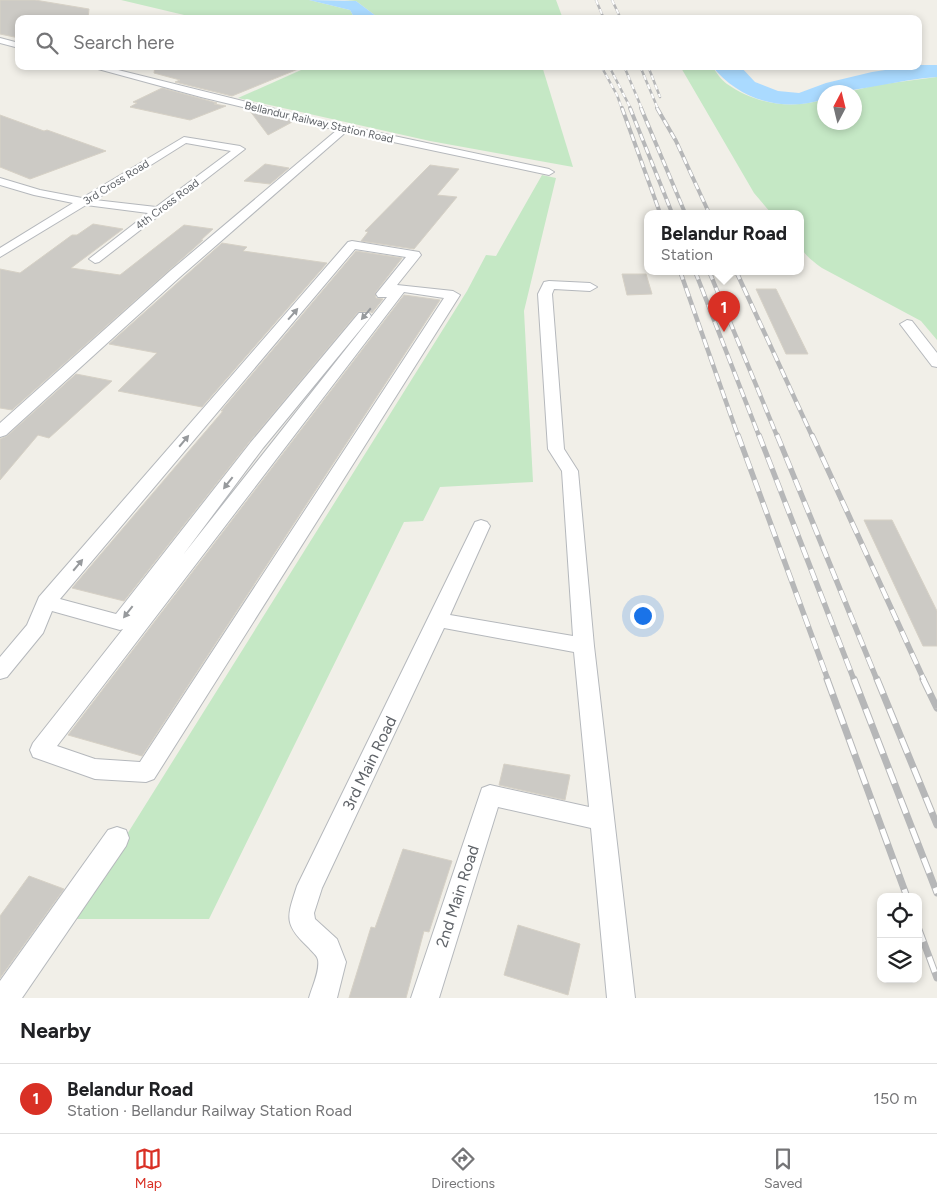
<!DOCTYPE html>
<meta charset="utf-8">
<style>
body{margin:0;font-family:Figtree,sans-serif;background:#f2f2f2;color:#202124}
.controls{position:absolute;right:15px;bottom:15px;display:grid;overflow:hidden;border-radius:10px;box-shadow:0 2px 8px #0003}
.controls button{width:45px;height:45px;display:grid;place-items:center;padding:0;border:0;border-bottom:1px solid #e0e0e0;background:#fff;color:#202124;font:25px sans-serif}
.compass{position:absolute;left:817px;top:85px;width:45px;height:45px;border-radius:50%;background:#fff;box-shadow:0 2px 8px #0003;rotate:7deg}
.you{position:absolute;left:642px;top:615px;width:18px;height:18px;margin:-12px;border:4px solid #fff;border-radius:50%;background:#1a73e8;box-shadow:0 0 0 8px #1a73e833}
.badge{display:grid;place-items:center;width:32px;height:32px;border-radius:50%;background:#d93025;color:#fff;font-size:16px;font-weight:700}
.pin{position:absolute;translate:-50% -41px;filter:drop-shadow(0 1px 2px #0008)}
.pin::after{content:'';position:absolute;top:26px;width:18px;height:15px;background:inherit;clip-path:polygon(0 0,100% 0,50% 100%)}
.popup{position:absolute;left:644px;top:210px;width:160px;height:65px;box-sizing:border-box;display:grid;place-content:center;border-radius:10px;background:#fff;filter:drop-shadow(0 1px 4px #0005);font-size:16px;white-space:nowrap;color:#757577}
.popup b{font-size:19px;color:#202124}
.popup::after{content:'';position:absolute;left:50%;top:100%;margin-left:-10px;border:10px solid transparent;border-top-color:#fff}
.list{margin:0;padding:0;list-style:none}
h2{display:flex;justify-content:space-between;align-items:center;height:65px;margin:0;padding:0 20px;font-size:21px}
h2 small{font-size:16px;font-weight:400;color:#757577}
.list li{display:grid;grid-template-columns:32px 1fr auto;gap:15px;align-items:center;box-sizing:border-box;height:70px;padding:0 20px;border-top:1px solid #e0e0e0}
.list b{display:block;font-size:19px;white-space:nowrap}
.list p{margin:0;font-size:16px;white-space:nowrap;color:#757577}
.list em{font-size:16px;font-style:normal;color:#757577}
.icon{flex:none;width:28px;height:28px;fill:none;stroke:currentColor;stroke-width:2;stroke-linecap:round;stroke-linejoin:round}
.map{position:relative;flex:none;width:937px;height:998px;overflow:hidden}
.search{position:absolute;background:#fff;box-shadow:0 2px 8px #0003;left:15px;right:15px;top:15px;height:55px;display:flex;align-items:center;gap:12px;box-sizing:border-box;padding:0 18px;border-radius:10px;color:#757577;font-size:19px}
.sheet{height:135px;background:#fff}
nav{display:flex;justify-content:space-around;align-items:center;box-sizing:border-box;height:70px;border-top:1px solid #e0e0e0;background:#fff;font-size:14px;color:#757577}
nav a{display:grid;justify-items:center;gap:2px}
nav .on{color:#d93025}
.map>svg:first-child{display:block}
</style>
<div class="map">
<svg width="937" height="998" viewBox="0 0 937 998">
<rect width="100%" height="100%" fill="#f1efe8"/>
<g fill="#c5e8c5">
<path d="M 121,0 L 309,0 L 350,10 L 355,19 L 201,19 Z"/>
<path d="M 344,0 L 556,0 L 563,19 L 380,19 L 356,1 Z"/>
<path d="M 310,66 L 542,66 L 573,167 L 430,141 L 238,98 Z"/>
<path d="M 680,66 L 712,66 C 716,72 721,80 727,84 C 755,104 793,110 824,99 L 824,122 L 854,122 L 854,92 L 848,92 L 876,85 L 937,77 L 937,340 L 921,321 L 822,268 C 794,248 800,245 800,213 L 771,213 L 754,193 Z"/>
<path d="M 542,175 L 556,178 L 524,311 L 533,482 L 440,487 L 423,521 L 404,522 L 209,919 L 74,919 L 467,291 L 486,255 L 496,256 Z"/>
</g>
<g fill="#aadaff">
<path d="M 309,0 L 356,1 L 380,19 L 355,19 L 350,10 Z"/>
<path d="M 918,65 L 937,65 L 937,77 C 899,79 862,92 824,92 L 824,99 C 783,113 739,100 712,66 L 740,66 L 755,82 L 778,91 L 799,93 L 826,83 L 872,72 Z"/>
</g>
<g fill="#cccac5" stroke="#d6d1c6">
<path d="M 0,0 L 35,0 L 89,9 L 88,19 L 19,19 L 19,38 L 0,34 Z"/>
<path d="M 155,66 L 303,66 L 303,67 L 232,96 L 175,82 L 180,80 L 154,73 Z"/>
<path d="M 162,88 L 217,103 L 214,104 L 226,106 L 190,120 L 130,107 L 137,103 L 133,102 Z"/>
<path d="M 250,111 L 266,115 L 294,121 L 268,135 Z"/>
<path d="M 0,115 L 44,131 L 47,130 L 106,151 L 30,179 L 0,167 Z"/>
<path d="M 265,164 L 289,168 L 270,184 L 244,181 Z"/>
<path d="M 430,165 L 459,169 L 437,195 L 457,197 L 414,249 L 361,241 L 368,232 L 365,231 Z"/>
<path d="M 93,224 L 123,229 L 71,268 L 120,275 L 184,225 L 213,229 L 201,240 L 203,240 L 12,410 L 0,408 L 0,269 L 20,273 L 72,235 L 77,235 Z"/>
<path d="M 222,243 L 247,247 L 243,251 L 327,263 L 202,407 L 118,391 L 157,353 L 109,344 Z"/>
<path d="M 356,251 L 402,258 L 375,293 L 376,298 L 383,299 L 372,313 L 369,311 L 358,312 L 250,441 L 124,601 L 72,588 L 223,411 L 221,411 Z"/>
<path d="M 622,274 L 646,274 L 652,294 L 627,295 Z"/>
<path d="M 756,289 L 776,289 L 808,354 L 786,354 Z"/>
<path d="M 404,295 L 440,300 L 142,756 L 68,735 Z"/>
<path d="M 76,374 L 112,381 L 49,438 L 38,435 L 0,480 L 0,439 L 7,436 Z"/>
<path d="M 864,520 L 892,520 L 937,611 L 937,646 L 923,646 Z"/>
<path d="M 504,764 L 570,775 L 565,800 L 499,785 Z"/>
<path d="M 403,849 L 452,861 L 429,932 L 424,931 L 406,998 L 349,998 L 371,927 L 375,928 Z"/>
<path d="M 29,876 L 64,889 L 0,978 L 0,916 Z"/>
<path d="M 518,925 L 580,944 L 568,995 L 504,975 Z"/>
</g>
<g fill="none" stroke-linecap="round" stroke-linejoin="round">
<g stroke="#b5b8bc" stroke-width="2">
<g id="minor">
<path d="M 0,38 L 19,43 L 19,48 L 0,43 Z"/>
<path d="M 87,66 L 102,66 L 319,120 L 549,169 L 554,172 L 549,175 L 346,132 L 180,277 L 6,435 L 0,437 L 0,423 L 170,271 L 337,130 L 201,97 Z"/>
<path d="M 184,137 L 240,146 L 245,149 L 99,262 L 95,263 L 89,259 L 148,213 L 86,205 L 0,257 L 0,248 L 73,203 L 34,195 L 0,185 L 0,178 L 40,190 L 82,198 ZM 186,143 L 231,151 L 156,207 L 95,200 Z"/>
<path d="M 352,241 L 419,252 L 421,255 L 397,285 L 453,291 L 460,295 L 154,779 L 146,782 L 95,779 L 33,757 L 30,750 L 33,743 L 123,629 L 120,630 L 52,611 L 43,633 L 7,677 L 0,679 L 0,657 L 27,625 L 39,597 L 348,242 ZM 355,249 L 406,257 L 376,294 L 378,297 L 387,297 L 183,555 L 263,448 L 369,319 L 371,316 L 369,313 L 359,313 L 251,442 L 116,614 L 60,599 ZM 404,292 L 444,298 L 140,762 L 95,759 L 57,746 Z"/>
<path d="M 549,281 L 590,283 L 597,287 L 590,291 L 554,289 L 552,294 L 564,449 L 578,471 L 594,646 L 635,998 L 607,998 L 591,828 L 498,807 L 439,998 L 411,998 L 482,788 L 490,785 L 589,807 L 574,652 L 444,628 L 322,888 L 314,913 L 315,919 L 337,939 L 346,962 L 337,998 L 309,998 C 312,987 320,971 318,960 C 317,955 312,952 309,948 C 283,924 287,917 297,886 L 475,522 L 481,520 L 487,522 L 490,526 L 450,615 L 573,636 L 562,471 L 548,449 L 538,294 L 544,282 Z"/>
<path d="M 907,320 L 912,321 L 937,353 L 937,367 L 932,366 L 900,324 Z"/>
<path d="M 117,827 L 126,830 L 129,838 L 126,846 L 22,998 L 0,998 L 0,981 L 108,830 Z"/>
</g>
</g>
<use href="#minor" fill="#fff" fill-rule="evenodd"/>
<g stroke="#b6b7b8" stroke-width="2.5">
<g id="rail-far4">
<path d="M 596,0 L 604,19"/>
<path d="M 612,0 L 621,19"/>
<path d="M 601,66 L 617,95 L 622,109"/>
<path d="M 609,66 L 631,109"/>
<path d="M 624,66 L 642,109"/>
<path d="M 640,66 L 658,109"/>
<path d="M 648,66 L 660,97"/>
</g>
</g>
<g stroke="#b6b7b8" stroke-width="4">
<g id="rail-far3">
<path d="M 622,108 L 660,213"/>
<path d="M 630,108 L 672,213"/>
<path d="M 641,108 L 685,213"/>
<path d="M 657,108 L 676,141 L 709,213"/>
</g>
</g>
<g stroke="#b6b7b8" stroke-width="4.5">
<g id="rail-far2">
<path d="M 680,271 L 738,436"/>
<path d="M 695,271 L 759,436"/>
<path d="M 709,271 L 777,436"/>
<path d="M 736,271 L 812,436"/>
</g>
</g>
<g stroke="#b6b7b8" stroke-width="5.5">
<g id="rail-far1">
<path d="M 738,435 L 828,680"/>
<path d="M 759,435 L 854,680"/>
<path d="M 777,435 L 877,680"/>
<path d="M 812,435 L 924,680"/>
</g>
</g>
<g stroke="#b6b7b8" stroke-width="7">
<g id="rail">
<path d="M 827,679 L 907,897"/>
<path d="M 854,679 L 937,893"/>
<path d="M 877,679 L 937,825"/>
<path d="M 923,679 L 937,708"/>
<path d="M 918,927 L 937,978"/>
</g>
</g>
<use href="#rail-far4" stroke="#fff" stroke-width="2" stroke-dasharray="5" stroke-linecap="butt"/>
<use href="#rail-far3" stroke="#fff" stroke-width="2.5" stroke-dasharray="7" stroke-linecap="butt"/>
<use href="#rail-far2" stroke="#fff" stroke-width="3" stroke-dasharray="9" stroke-linecap="butt"/>
<use href="#rail-far1" stroke="#fff" stroke-width="4" stroke-dasharray="12" stroke-linecap="butt"/>
<use href="#rail" stroke="#fff" stroke-width="5" stroke-dasharray="16" stroke-linecap="butt"/>
</g>
<defs><path id="oneway-solid" d="M-6-.8H1V-3.2L6.5 0L1 3.2V.8H-6Z" transform="scale(1.25)"/></defs>
<g fill="#979a9d">
<use href="#oneway-solid" transform="translate(293 314) rotate(-49)"/>
<use href="#oneway-solid" transform="translate(366 314) rotate(130)"/>
<use href="#oneway-solid" transform="translate(184 441) rotate(-50)"/>
<use href="#oneway-solid" transform="translate(228 483) rotate(128)"/>
<use href="#oneway-solid" transform="translate(78 565) rotate(-50)"/>
<use href="#oneway-solid" transform="translate(128 612) rotate(128)"/>
</g>
<g text-anchor="middle" stroke-width="4.5" stroke-linejoin="round" paint-order="stroke">
<g font-size="11" fill="#5f6368" stroke="#fff">
<text transform="translate(319 122) rotate(13)" y="4">Bellandur Railway Station Road</text>
<text transform="translate(116 182) rotate(-32)" y="4">3rd Cross Road</text>
<text transform="translate(167 204) rotate(-37)" y="4">4th Cross Road</text>
</g>
<g font-size="16" fill="#5f6368" stroke="#fff">
<text transform="translate(369 763) rotate(-64)" y="6">3rd Main Road</text>
<text transform="translate(457 896) rotate(-72)" y="6">2nd Main Road</text>
</g>
</g>
</svg>
<div class="controls">
<button><svg class="icon" aria-label="locate" viewBox="0 0 24 24"><circle cx="12" cy="12" r="6"/><path d="M12 2v4M12 18v4M2 12h4M18 12h4"/></svg></button>
<button><svg class="icon" aria-label="layers" viewBox="0 0 24 24"><path d="M12 4l9 5-9 5-9-5zM3 14l9 5 9-5"/></svg></button>
</div>
<svg class="compass" viewBox="-18 -18 36 36"><path d="M0-13l5 13h-10z" fill="#e53935"/><path d="M0 13l5-13h-10z" fill="#757577"/></svg>
<div class="you"></div>
<div class="pin badge" style="left:724px;top:332px">1</div>
<div class="popup"><b>Belandur Road</b>Station</div>
<div class="search"><svg class="icon" aria-label="search" viewBox="0 0 24 24"><circle cx="10" cy="10" r="6"/><path d="M15 15l6 6"/></svg>Search here</div>
</div>
<section class="sheet">
<h2>Nearby<small></small></h2>
<ul class="list">
<li><span class="badge">1</span><div><b>Belandur Road</b><p>Station · Bellandur Railway Station Road</p></div><em>150 m</em></li>
</ul>
</section>
<nav>
<a class="on"><svg class="icon" aria-label="map" viewBox="0 0 24 24"><path d="M3 6l6-2 6 2 6-2v14l-6 2-6-2-6 2zM9 4v14M15 6v14"/></svg>Map</a>
<a><svg class="icon" aria-label="directions" viewBox="0 0 24 24"><path d="M12 3l9 9-9 9-9-9zM9 14v-3h6M13 9l2 2-2 2"/></svg>Directions</a>
<a><svg class="icon" aria-label="saved" viewBox="0 0 24 24"><path d="M7 4h10v16l-5-4-5 4z"/></svg>Saved</a>
</nav>
